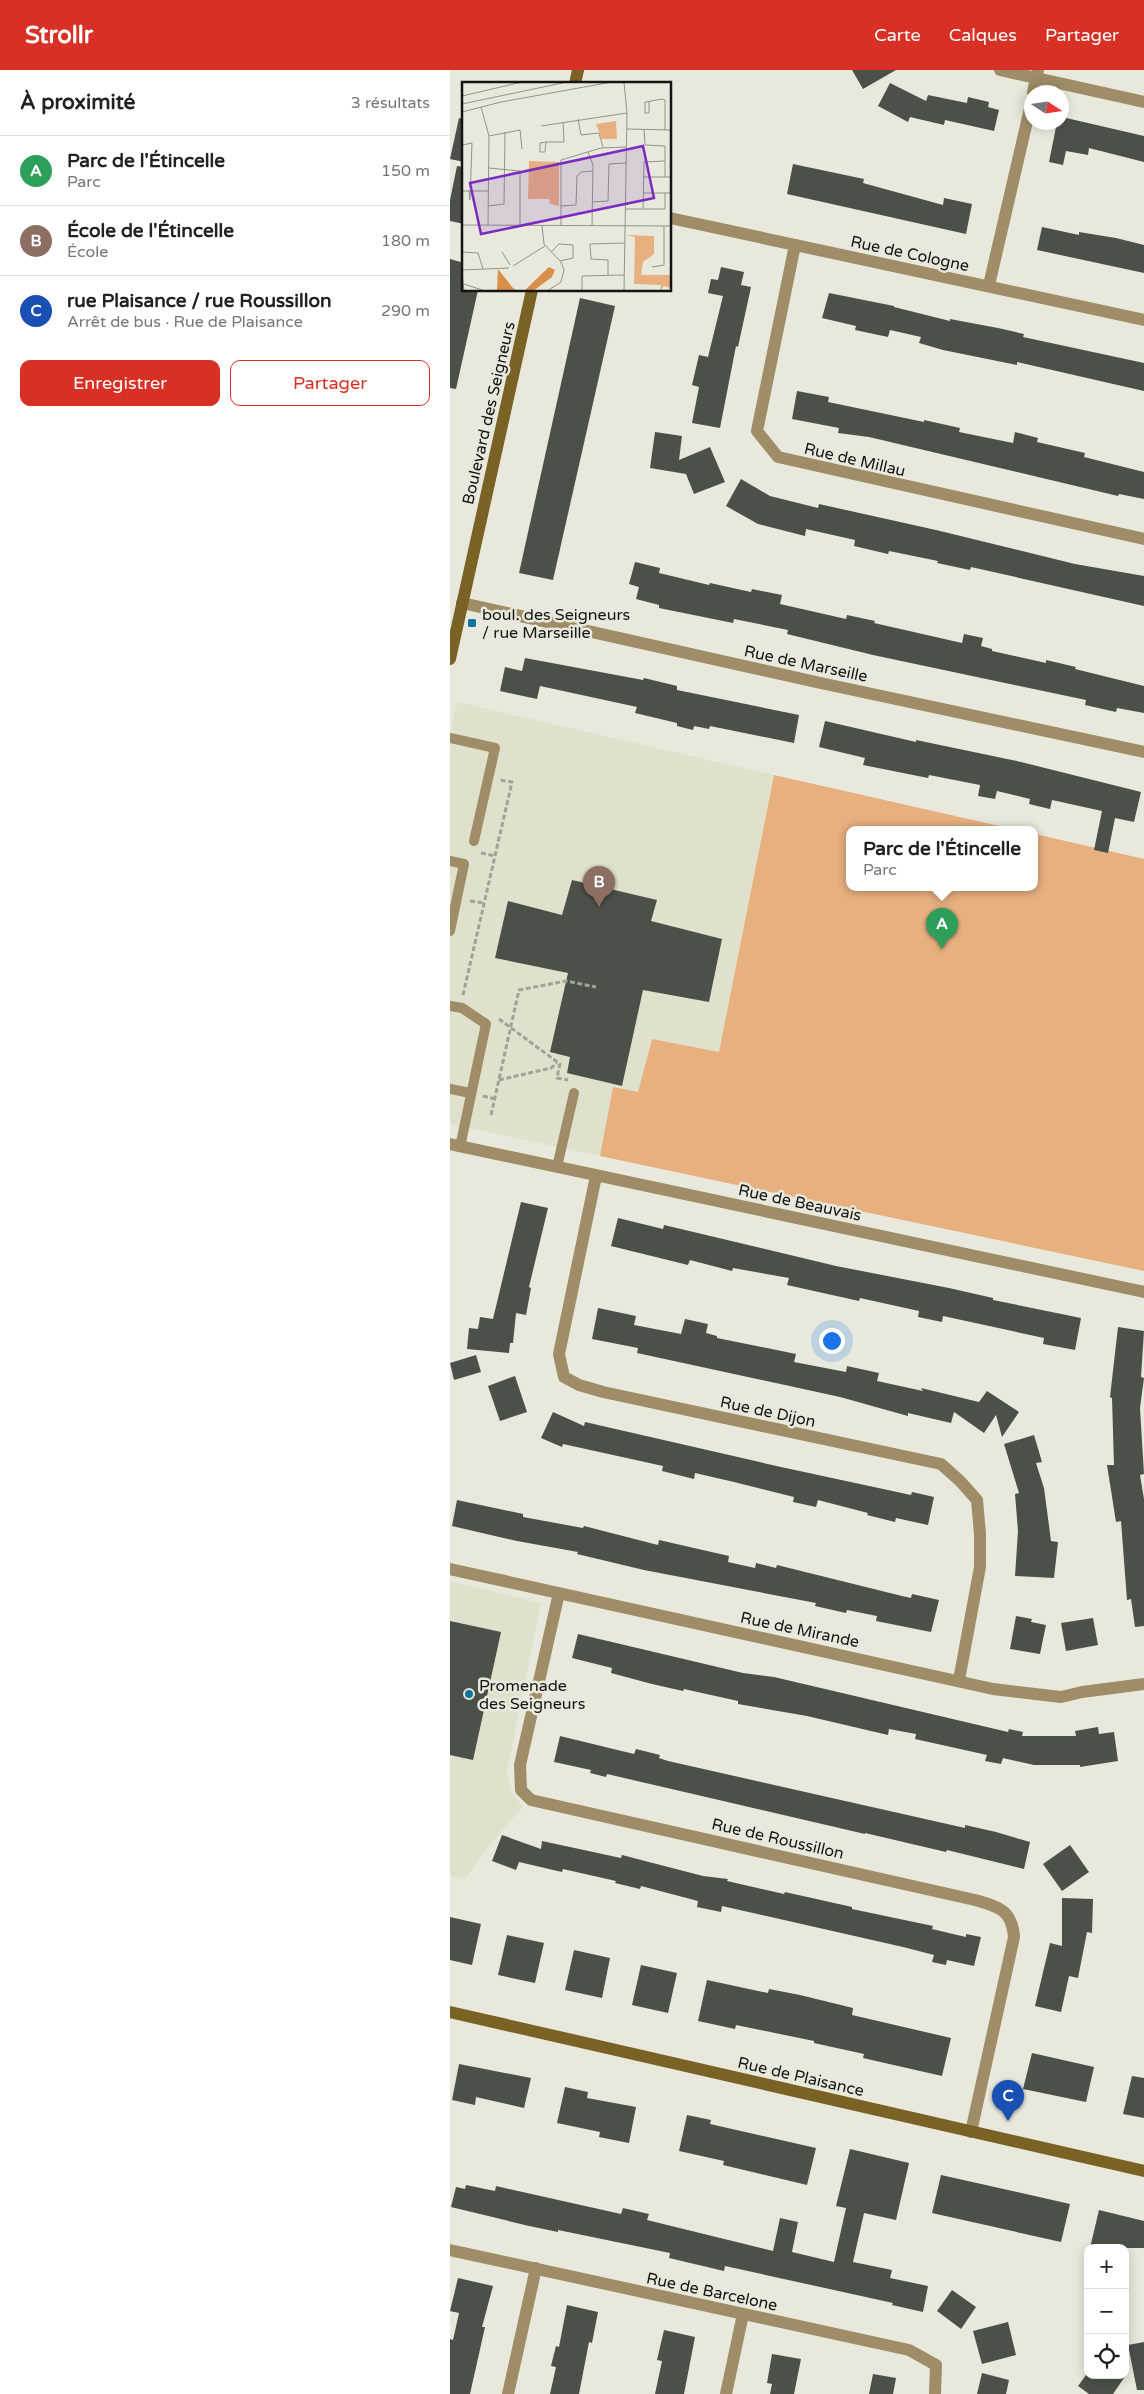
<!DOCTYPE html>
<html lang="fr">
<meta charset="utf-8">
<style>
body{margin:0;font-family:"Varela Round",sans-serif;background:#f6f6f6;color:#222}
.controls{position:absolute;right:15px;bottom:15px;display:grid;overflow:hidden;border-radius:10px;box-shadow:0 2px 12px #0003}
.controls button{width:45px;height:45px;display:grid;place-items:center;padding:0;border:0;border-bottom:1px solid #e0e0e0;background:#fff;color:#222;font:25px sans-serif}
.compass{position:absolute;left:574px;top:15px;width:45px;height:45px;border-radius:50%;background:#fff;box-shadow:0 2px 12px #0003;rotate:102deg}
.you{position:absolute;left:381px;top:1270px;width:18px;height:18px;margin:-12px;border:4px solid #fff;border-radius:50%;background:#1a73e8;box-shadow:0 0 0 8px #1a73e833}
.badge{display:grid;place-items:center;width:32px;height:32px;border-radius:50%;background:#d93025;color:#fff;font-size:16px;font-weight:700}
.pin{position:absolute;translate:-50% -41px;filter:drop-shadow(0 1px 2px #0008)}
.pin::after{content:'';position:absolute;top:26px;width:18px;height:15px;background:inherit;clip-path:polygon(0 0,100% 0,50% 100%)}
.popup{position:absolute;left:396px;top:756px;width:192px;height:65px;box-sizing:border-box;display:grid;place-content:center;border-radius:10px;background:#fff;filter:drop-shadow(0 1px 4px #0005);font-size:16px;white-space:nowrap;color:#767676}
.popup b{font-size:19px;color:#222}
.popup::after{content:'';position:absolute;left:50%;top:100%;margin-left:-10px;border:10px solid transparent;border-top-color:#fff}
.list{margin:0;padding:0;list-style:none}
h2{display:flex;justify-content:space-between;align-items:center;height:65px;margin:0;padding:0 20px;font-size:21px}
h2 small{font-size:16px;font-weight:400;color:#767676}
.list li{display:grid;grid-template-columns:32px 1fr auto;gap:15px;align-items:center;box-sizing:border-box;height:70px;padding:0 20px;border-top:1px solid #e0e0e0}
.list b{display:block;font-size:19px;white-space:nowrap}
.list p{margin:0;font-size:16px;white-space:nowrap;color:#767676}
.list em{font-size:16px;font-style:normal;color:#767676}
.actions{display:flex;gap:10px;padding:15px 20px}
.actions a{flex:1;padding:11px 0;border:1px solid #d93025;border-radius:10px;text-align:center;font-size:18px;color:#d93025}
.actions .main{background:#d93025;color:#fff}
.icon{flex:none;width:28px;height:28px;fill:none;stroke:currentColor;stroke-width:2;stroke-linecap:round;stroke-linejoin:round}
.map{position:relative;flex:none;width:694px;height:2324px;overflow:hidden}
header{display:flex;align-items:center;gap:30px;box-sizing:border-box;height:70px;padding:0 25px;background:#d93025;color:#fff}
header strong{font-size:24px}
nav{display:flex;gap:28px;margin-inline-start:auto;font-size:18px}
main{display:flex}
aside{flex:1;background:#fff}
.map>svg:first-child{display:block}
</style>
<header>
<strong>Strollr</strong>
<nav><a>Carte</a><a>Calques</a><a>Partager</a></nav>
</header>
<main>
<aside>
<h2>À proximité<small>3 résultats</small></h2>
<ul class="list">
<li><span class="badge" style="background:#2e9e5b">A</span><div><b>Parc de l'Étincelle</b><p>Parc</p></div><em>150 m</em></li>
<li><span class="badge" style="background:#8d6e63">B</span><div><b>École de l'Étincelle</b><p>École</p></div><em>180 m</em></li>
<li><span class="badge" style="background:#1a4fb4">C</span><div><b>rue Plaisance / rue Roussillon</b><p>Arrêt de bus · Rue de Plaisance</p></div><em>290 m</em></li>
</ul>
<div class="actions"><a class="main">Enregistrer</a><a>Partager</a></div>
</aside>
<div class="map">
<svg width="694" height="2324" viewBox="0 0 694 2324">
<rect width="100%" height="100%" fill="#e8e9dc"/>
<g fill="#dfe1cc">
<path d="M 7,632 L 324,705 L 269,983 L 202,969 L 188,1023 L 163,1017 L 150,1086 L 0,1054 L 0,665 Z"/>
<path d="M 0,1511 L 91,1533 L 57,1701 L 62,1723 L 73,1737 L 42,1772 L 15,1809 L 0,1806 Z"/>
</g>
<path fill="#e8af7f" d="M 324,705 L 567,760 L 400,760 L 400,818 L 584,818 L 585,764 L 694,789 L 694,1201 L 150,1086 L 163,1017 L 188,1022 L 202,969 L 269,982 Z"/>
<g fill="#4b5148">
<path d="M 402,0 L 446,0 L 413,19 Z"/>
<path d="M 440,13 L 476,31 L 478,25 L 517,33 L 518,27 L 539,32 L 538,37 L 549,40 L 544,61 L 495,50 L 494,55 L 460,47 L 458,52 L 428,36 Z"/>
<path d="M 612,47 L 694,66 L 694,92 L 639,78 L 638,85 L 616,81 L 613,95 L 599,92 L 607,52 L 612,52 Z"/>
<path d="M 9,48 L 14,49 L 14,92 L 0,89 Z"/>
<path d="M 343,94 L 414,109 L 413,113 L 493,135 L 494,128 L 522,134 L 516,164 L 337,124 Z"/>
<path d="M 7,96 L 14,97 L 14,154 L 0,151 L 0,130 Z"/>
<path d="M 592,157 L 629,165 L 629,162 L 666,168 L 694,175 L 694,203 L 587,180 Z"/>
<path d="M 0,189 L 14,193 L 14,220 L 28,220 L 6,319 L 0,318 Z"/>
<path d="M 271,197 L 294,202 L 291,215 L 301,217 L 288,277 L 286,276 L 270,358 L 242,353 L 249,317 L 242,315 L 249,285 L 258,287 L 273,226 L 258,223 L 261,209 L 268,210 Z"/>
<path d="M 379,223 L 444,236 L 444,237 L 500,251 L 500,249 L 548,258 L 574,264 L 573,267 L 694,293 L 694,321 L 567,292 L 567,295 L 493,280 L 469,273 L 471,267 L 440,260 L 438,267 L 405,260 L 406,256 L 372,248 Z"/>
<path d="M 130,228 L 165,236 L 103,510 L 69,503 Z"/>
<path d="M 347,321 L 379,327 L 378,332 L 474,352 L 474,350 L 510,358 L 509,362 L 563,373 L 565,362 L 588,368 L 587,372 L 635,383 L 634,387 L 694,402 L 694,429 L 669,424 L 668,426 L 419,367 L 388,363 L 389,358 L 342,349 Z"/>
<path d="M 205,362 L 232,366 L 229,390 L 260,377 L 275,412 L 244,424 L 236,404 L 200,398 Z"/>
<path d="M 291,409 L 320,426 L 368,438 L 369,434 L 486,460 L 625,494 L 694,506 L 694,536 L 521,497 L 520,500 L 487,493 L 488,491 L 439,481 L 438,484 L 404,476 L 405,470 L 356,459 L 355,466 L 308,454 L 276,436 Z"/>
<path d="M 185,492 L 210,498 L 209,503 L 259,515 L 260,513 L 301,522 L 302,519 L 332,525 L 330,534 L 396,549 L 397,545 L 425,551 L 424,553 L 512,573 L 514,564 L 533,568 L 531,576 L 542,579 L 542,581 L 596,593 L 596,590 L 626,597 L 625,599 L 694,616 L 694,643 L 667,638 L 666,642 L 635,635 L 636,630 L 423,585 L 337,564 L 338,560 L 284,549 L 283,553 L 209,538 L 209,535 L 186,529 L 189,517 L 179,514 Z"/>
<path d="M 75,588 L 193,610 L 194,608 L 227,616 L 227,620 L 349,645 L 344,673 L 260,656 L 259,659 L 244,656 L 243,660 L 227,656 L 227,653 L 185,643 L 187,637 L 90,616 L 87,629 L 50,621 L 55,597 L 72,601 Z"/>
<path d="M 375,651 L 466,672 L 466,670 L 571,692 L 691,722 L 684,752 L 665,748 L 658,783 L 644,780 L 652,741 L 602,730 L 600,739 L 579,734 L 580,729 L 547,721 L 545,729 L 528,726 L 530,715 L 479,705 L 478,708 L 413,695 L 415,688 L 369,677 Z"/>
<path d="M 122,810 L 207,830 L 201,851 L 272,869 L 259,932 L 193,920 L 172,1016 L 117,1003 L 120,987 L 100,982 L 118,903 L 45,888 L 58,831 L 112,845 Z"/>
<path d="M 71,1132 L 98,1138 L 79,1217 L 81,1218 L 76,1245 L 66,1243 L 63,1273 L 60,1273 L 59,1283 L 17,1279 L 19,1258 L 28,1259 L 30,1247 L 43,1249 Z"/>
<path d="M 168,1148 L 213,1159 L 214,1155 L 386,1196 L 499,1218 L 543,1228 L 543,1230 L 631,1248 L 625,1280 L 593,1274 L 594,1268 L 493,1246 L 492,1252 L 468,1247 L 469,1241 L 410,1228 L 409,1231 L 337,1215 L 339,1208 L 283,1198 L 282,1201 L 240,1190 L 238,1195 L 161,1176 Z"/>
<path d="M 148,1238 L 186,1246 L 184,1255 L 231,1264 L 235,1249 L 258,1254 L 256,1263 L 267,1266 L 267,1268 L 346,1284 L 344,1292 L 396,1302 L 397,1296 L 429,1303 L 427,1311 L 473,1321 L 471,1318 L 529,1332 L 537,1321 L 569,1342 L 552,1367 L 546,1345 L 534,1363 L 504,1342 L 501,1353 L 458,1343 L 458,1346 L 390,1327 L 187,1283 L 188,1278 L 142,1269 Z"/>
<path d="M 668,1257 L 694,1261 L 691,1307 L 694,1308 L 690,1338 L 694,1404 L 690,1405 L 694,1429 L 694,1556 L 685,1557 L 681,1529 L 677,1530 L 671,1451 L 666,1452 L 657,1395 L 664,1395 L 662,1328 L 660,1327 Z"/>
<path d="M 26,1285 L 31,1302 L 4,1310 L 0,1293 Z"/>
<path d="M 65,1306 L 77,1342 L 50,1351 L 38,1316 Z"/>
<path d="M 103,1342 L 134,1356 L 135,1352 L 331,1397 L 461,1425 L 462,1422 L 484,1427 L 478,1455 L 446,1448 L 445,1452 L 417,1445 L 418,1443 L 368,1430 L 366,1437 L 343,1432 L 344,1427 L 284,1412 L 245,1403 L 244,1409 L 212,1401 L 213,1396 L 113,1374 L 112,1377 L 91,1368 Z"/>
<path d="M 584,1365 L 592,1392 L 586,1393 L 594,1418 L 601,1471 L 608,1472 L 604,1508 L 565,1506 L 568,1461 L 565,1424 L 569,1423 L 554,1374 Z"/>
<path d="M 7,1430 L 73,1444 L 73,1447 L 133,1458 L 134,1456 L 208,1475 L 209,1470 L 279,1486 L 278,1492 L 305,1498 L 306,1493 L 326,1498 L 327,1495 L 452,1526 L 461,1528 L 462,1524 L 489,1530 L 481,1562 L 426,1551 L 427,1546 L 397,1540 L 396,1543 L 365,1536 L 366,1533 L 194,1500 L 127,1484 L 128,1482 L 67,1471 L 2,1456 Z"/>
<path d="M 566,1546 L 582,1549 L 581,1552 L 596,1555 L 590,1584 L 560,1579 Z"/>
<path d="M 643,1548 L 648,1575 L 616,1581 L 611,1553 Z"/>
<path d="M 0,1551 L 51,1562 L 23,1690 L 0,1685 Z"/>
<path d="M 128,1564 L 293,1603 L 324,1607 L 558,1662 L 559,1659 L 573,1662 L 572,1666 L 626,1666 L 625,1661 L 648,1657 L 649,1664 L 664,1662 L 668,1691 L 630,1697 L 630,1695 L 584,1695 L 553,1688 L 551,1694 L 535,1691 L 537,1685 L 465,1669 L 466,1664 L 439,1659 L 438,1665 L 357,1646 L 288,1634 L 288,1631 L 234,1619 L 233,1621 L 202,1614 L 161,1603 L 162,1598 L 122,1588 Z"/>
<path d="M 110,1666 L 184,1684 L 186,1679 L 210,1685 L 209,1688 L 218,1691 L 515,1758 L 515,1755 L 546,1762 L 580,1772 L 574,1799 L 497,1780 L 496,1782 L 415,1763 L 415,1764 L 157,1704 L 156,1707 L 140,1703 L 141,1700 L 104,1692 Z"/>
<path d="M 52,1765 L 91,1779 L 92,1771 L 171,1788 L 172,1785 L 253,1806 L 278,1809 L 277,1811 L 334,1824 L 335,1822 L 402,1837 L 402,1839 L 483,1856 L 482,1859 L 516,1867 L 516,1864 L 531,1867 L 524,1896 L 497,1890 L 496,1895 L 482,1892 L 484,1885 L 453,1877 L 272,1836 L 271,1842 L 247,1837 L 248,1831 L 191,1816 L 190,1819 L 165,1813 L 166,1811 L 113,1799 L 112,1802 L 69,1792 L 66,1800 L 42,1791 Z"/>
<path d="M 620,1775 L 639,1802 L 612,1821 L 593,1794 Z"/>
<path d="M 612,1828 L 643,1829 L 642,1863 L 637,1862 L 628,1908 L 619,1906 L 611,1942 L 585,1936 L 600,1873 L 612,1876 Z"/>
<path d="M 0,1847 L 31,1854 L 22,1895 L 0,1890 Z"/>
<path d="M 57,1865 L 94,1873 L 85,1913 L 48,1905 Z"/>
<path d="M 124,1880 L 160,1888 L 152,1928 L 115,1920 Z"/>
<path d="M 191,1895 L 227,1903 L 218,1943 L 182,1935 Z"/>
<path d="M 257,1910 L 318,1923 L 319,1919 L 350,1925 L 403,1938 L 402,1945 L 501,1968 L 492,2006 L 413,1988 L 414,1984 L 364,1973 L 364,1971 L 286,1955 L 285,1959 L 248,1951 Z"/>
<path d="M 582,1983 L 644,1997 L 636,2032 L 573,2019 Z"/>
<path d="M 9,1994 L 81,2008 L 74,2038 L 26,2027 L 25,2035 L 2,2030 Z"/>
<path d="M 682,2006 L 694,2008 L 694,2048 L 673,2044 Z"/>
<path d="M 115,2017 L 138,2022 L 137,2028 L 186,2037 L 179,2073 L 149,2067 L 150,2062 L 107,2053 Z"/>
<path d="M 237,2045 L 261,2050 L 260,2054 L 366,2078 L 357,2115 L 273,2095 L 274,2091 L 229,2081 Z"/>
<path d="M 400,2079 L 459,2093 L 446,2150 L 414,2143 L 403,2192 L 442,2200 L 440,2208 L 478,2216 L 473,2242 L 442,2235 L 443,2233 L 275,2196 L 274,2201 L 219,2188 L 220,2183 L 108,2160 L 108,2162 L 79,2156 L 1,2137 L 6,2117 L 15,2119 L 16,2115 L 45,2121 L 46,2116 L 171,2144 L 173,2138 L 199,2144 L 197,2150 L 323,2181 L 330,2148 L 348,2152 L 342,2182 L 384,2192 L 396,2138 L 386,2136 Z"/>
<path d="M 491,2105 L 620,2134 L 611,2172 L 482,2143 Z"/>
<path d="M 649,2140 L 694,2151 L 694,2178 L 640,2178 Z"/>
<path d="M 8,2208 L 43,2216 L 32,2257 L 35,2257 L 20,2324 L 0,2324 L 0,2269 L 3,2270 L 9,2243 L 0,2241 Z"/>
<path d="M 502,2220 L 526,2237 L 511,2259 L 487,2241 Z"/>
<path d="M 117,2235 L 148,2242 L 142,2273 L 139,2272 L 129,2324 L 100,2324 L 106,2297 L 101,2296 L 106,2276 L 109,2277 Z"/>
<path d="M 558,2252 L 566,2285 L 532,2294 L 523,2261 Z"/>
<path d="M 214,2260 L 245,2267 L 234,2324 L 205,2324 L 212,2291 L 207,2290 Z"/>
<path d="M 694,2272 L 694,2320 L 687,2320 L 678,2275 Z"/>
<path d="M 322,2284 L 351,2289 L 344,2324 L 320,2324 L 322,2314 L 317,2313 Z"/>
<path d="M 532,2303 L 559,2310 L 556,2324 L 527,2324 Z"/>
<path d="M 423,2304 L 446,2308 L 443,2324 L 419,2324 Z"/>
<path d="M 636,2305 L 676,2305 L 663,2324 L 639,2324 L 628,2316 Z"/>
</g>
<g fill="none" stroke-linecap="round" stroke-linejoin="round">
<g stroke="#a2a298" stroke-width="3" stroke-dasharray="5 2.5" stroke-linecap="butt">
<path d="M 31,783 L 45,786"/>
<path d="M 20,831 L 34,833"/>
<path d="M 13,925 L 62,712 L 50,710"/>
<path d="M 49,949 L 110,994 L 107,1008 L 118,1010"/>
<path d="M 49,1010 L 101,998 L 107,993"/>
<path d="M 33,1026 L 45,1029"/>
<path d="M 41,1045 L 69,920 L 116,911 L 146,917"/>
</g>
<g stroke="#9e8d67" stroke-width="10">
<path d="M 0,668 L 45,678 L 24,771"/>
<path d="M 0,791 L 14,794 L 0,861"/>
<path d="M 0,936 L 12,938 L 36,954 L 10,1077"/>
<path d="M 0,1019 L 20,1023"/>
<path d="M 107,1097 L 124,1023"/>
</g>
<g stroke="#9e8d67" stroke-width="12">
<path d="M 550,0 L 694,32"/>
<path d="M 583,22 L 588,0"/>
<path d="M 220,148 L 694,250"/>
<path d="M 345,175 L 307,361 L 328,387 L 694,469"/>
<path d="M 539,215 L 582,30"/>
<path d="M 12,533 L 366,612 L 694,682"/>
<path d="M 0,1074 L 694,1222"/>
<path d="M 146,1106 L 109,1284 L 114,1307 L 129,1315 L 153,1322 L 491,1394 L 510,1411 L 527,1430 L 530,1464 L 530,1497 L 509,1610"/>
<path d="M 0,1499 L 543,1619 L 611,1627 L 632,1622 L 694,1614"/>
<path d="M 109,1523 L 70,1695 L 71,1720 L 81,1730 L 525,1830 C 549,1837 562,1840 564,1867 L 521,2062"/>
<path d="M 0,2180 L 459,2280 L 486,2295 L 485,2324"/>
<path d="M 58,2324 L 86,2198"/>
<path d="M 276,2324 L 293,2244"/>
</g>
<g stroke="#7a6124" stroke-width="12">
<path d="M 125,14 L 128,0"/>
<path d="M 0,589 L 82,220"/>
<path d="M 0,1942 L 694,2101"/>
</g>
</g>
<g fill="#0c76a1" stroke="#e8e9dc" stroke-width="2">
<rect x="17" y="548" width="10" height="10" rx="2.5"/>
<circle cx="19" cy="1624" r="5"/>
</g>
<g text-anchor="middle" stroke-width="5" stroke-linejoin="round" paint-order="stroke">
<g font-size="16" fill="#141410" stroke="#e8e9dc">
<text transform="translate(460 183) rotate(12)" y="6">Rue de Cologne</text>
<text transform="translate(38 343) rotate(-77)" y="6">Boulevard des Seigneurs</text>
<text transform="translate(405 389) rotate(13)" y="6">Rue de Millau</text>
<text transform="translate(356 593) rotate(12)" y="6">Rue de Marseille</text>
<text transform="translate(350 1132) rotate(12)" y="6">Rue de Beauvais</text>
<text transform="translate(318 1341) rotate(12)" y="6">Rue de Dijon</text>
<text transform="translate(350 1559) rotate(12)" y="6">Rue de Mirande</text>
<text transform="translate(328 1768) rotate(13)" y="6">Rue de Roussillon</text>
<text transform="translate(351 2006) rotate(13)" y="6">Rue de Plaisance</text>
<text transform="translate(262 2221) rotate(12)" y="6">Rue de Barcelone</text>
</g>
<g font-size="16" fill="#141410" stroke="#e8e9dc" text-anchor="start">
<text x="32" y="550">boul. des Seigneurs<tspan x="32" dy="18">/ rue Marseille</tspan></text>
<text x="29" y="1621">Promenade<tspan x="29" dy="18">des Seigneurs</tspan></text>
</g>
</g>
<g transform="translate(12 12)">
<rect width="209" height="209" fill="#e8e9dc"/>
<path d="M 154,39 L 155,57 L 140,57 L 134,42 ZM 67,79 L 97,80 L 97,124 L 88,122 L 87,117 L 66,117 ZM 164,153 L 192,154 L 192,172 L 181,180 L 179,193 L 208,193 L 209,206 L 202,204 L 198,209 L 199,203 L 172,202 L 173,155 Z" fill="#e8af7f"/>
<path d="M 87,185 L 93,188 L 90,195 L 71,209 L 62,209 ZM 36,187 L 51,206 L 55,209 L 35,209 Z" fill="#da8f4a"/>
<path fill="none" stroke="#93948a" stroke-width="1" d="M 0,14 L 60,0M 187,19 L 187,31 L 183,31 L 183,20 L 184,20 L 200,17 L 203,18 L 203,48M 0,22 L 105,0M 19,25 L 27,54 L 26,143M 0,30 L 39,20 L 150,0M 116,37 L 119,53 L 137,51 L 141,65M 79,44 L 165,31M 165,47 L 209,48M 182,47 L 183,63 L 203,64 L 203,95M 27,54 L 58,48 L 60,67M 84,60 L 78,61 L 78,70 L 83,70 L 84,60 L 102,60 L 101,40M 0,63 L 10,61 L 8,118 L 7,109M 126,70 L 131,83 L 130,144M 27,86 L 58,89 L 58,143M 181,95 L 209,95M 0,109 L 26,109M 181,111 L 209,111M 131,120 L 146,119 L 147,82 L 164,81M 26,124 L 42,122 L 43,50M 99,124 L 114,123 L 115,94 L 119,90 L 131,89M 163,127 L 203,127 L 203,111M 181,127 L 182,80 L 203,79M 0,143 L 209,144M 80,143 L 82,162 L 99,180 L 102,188 L 99,200 L 85,209M 99,143 L 99,78 L 139,66 L 164,65M 0,170 L 16,171 L 21,187M 40,170 L 48,183M 89,170 L 97,162 L 111,163 L 111,176 L 98,179M 51,184 L 83,164M 190,185 L 202,183 L 202,144M 0,188 L 47,186M 0,190 L 2,209M 146,193 L 146,178 L 129,177 L 128,162 L 163,161M 2,202 L 23,209M 120,209 L 120,194 L 162,193M 162,209 L 165,31 L 162,0"/>
<path fill="#7b2cbf" fill-opacity="0.15" stroke="#7b2cbf" stroke-width="2.5" d="M 181,64 L 192,116 L 19,152 L 8,101 Z"/>
<rect width="209" height="209" fill="none" stroke="#141410" stroke-width="2.5"/>
</g>
</svg>
<div class="controls">
<button>+</button>
<button>−</button>
<button><svg class="icon" aria-label="locate" viewBox="0 0 24 24"><circle cx="12" cy="12" r="6"/><path d="M12 2v4M12 18v4M2 12h4M18 12h4"/></svg></button>
</div>
<svg class="compass" viewBox="-18 -18 36 36"><path d="M0-13l5 13h-10z" fill="#e53935"/><path d="M0 13l5-13h-10z" fill="#767676"/></svg>
<div class="you"></div>
<div class="pin badge" style="left:492px;top:879px;background:#2e9e5b">A</div>
<div class="popup"><b>Parc de l'Étincelle</b>Parc</div>
<div class="pin badge" style="left:149px;top:837px;background:#8d6e63">B</div>
<div class="pin badge" style="left:558px;top:2051px;background:#1a4fb4">C</div>
</div>
</main>
